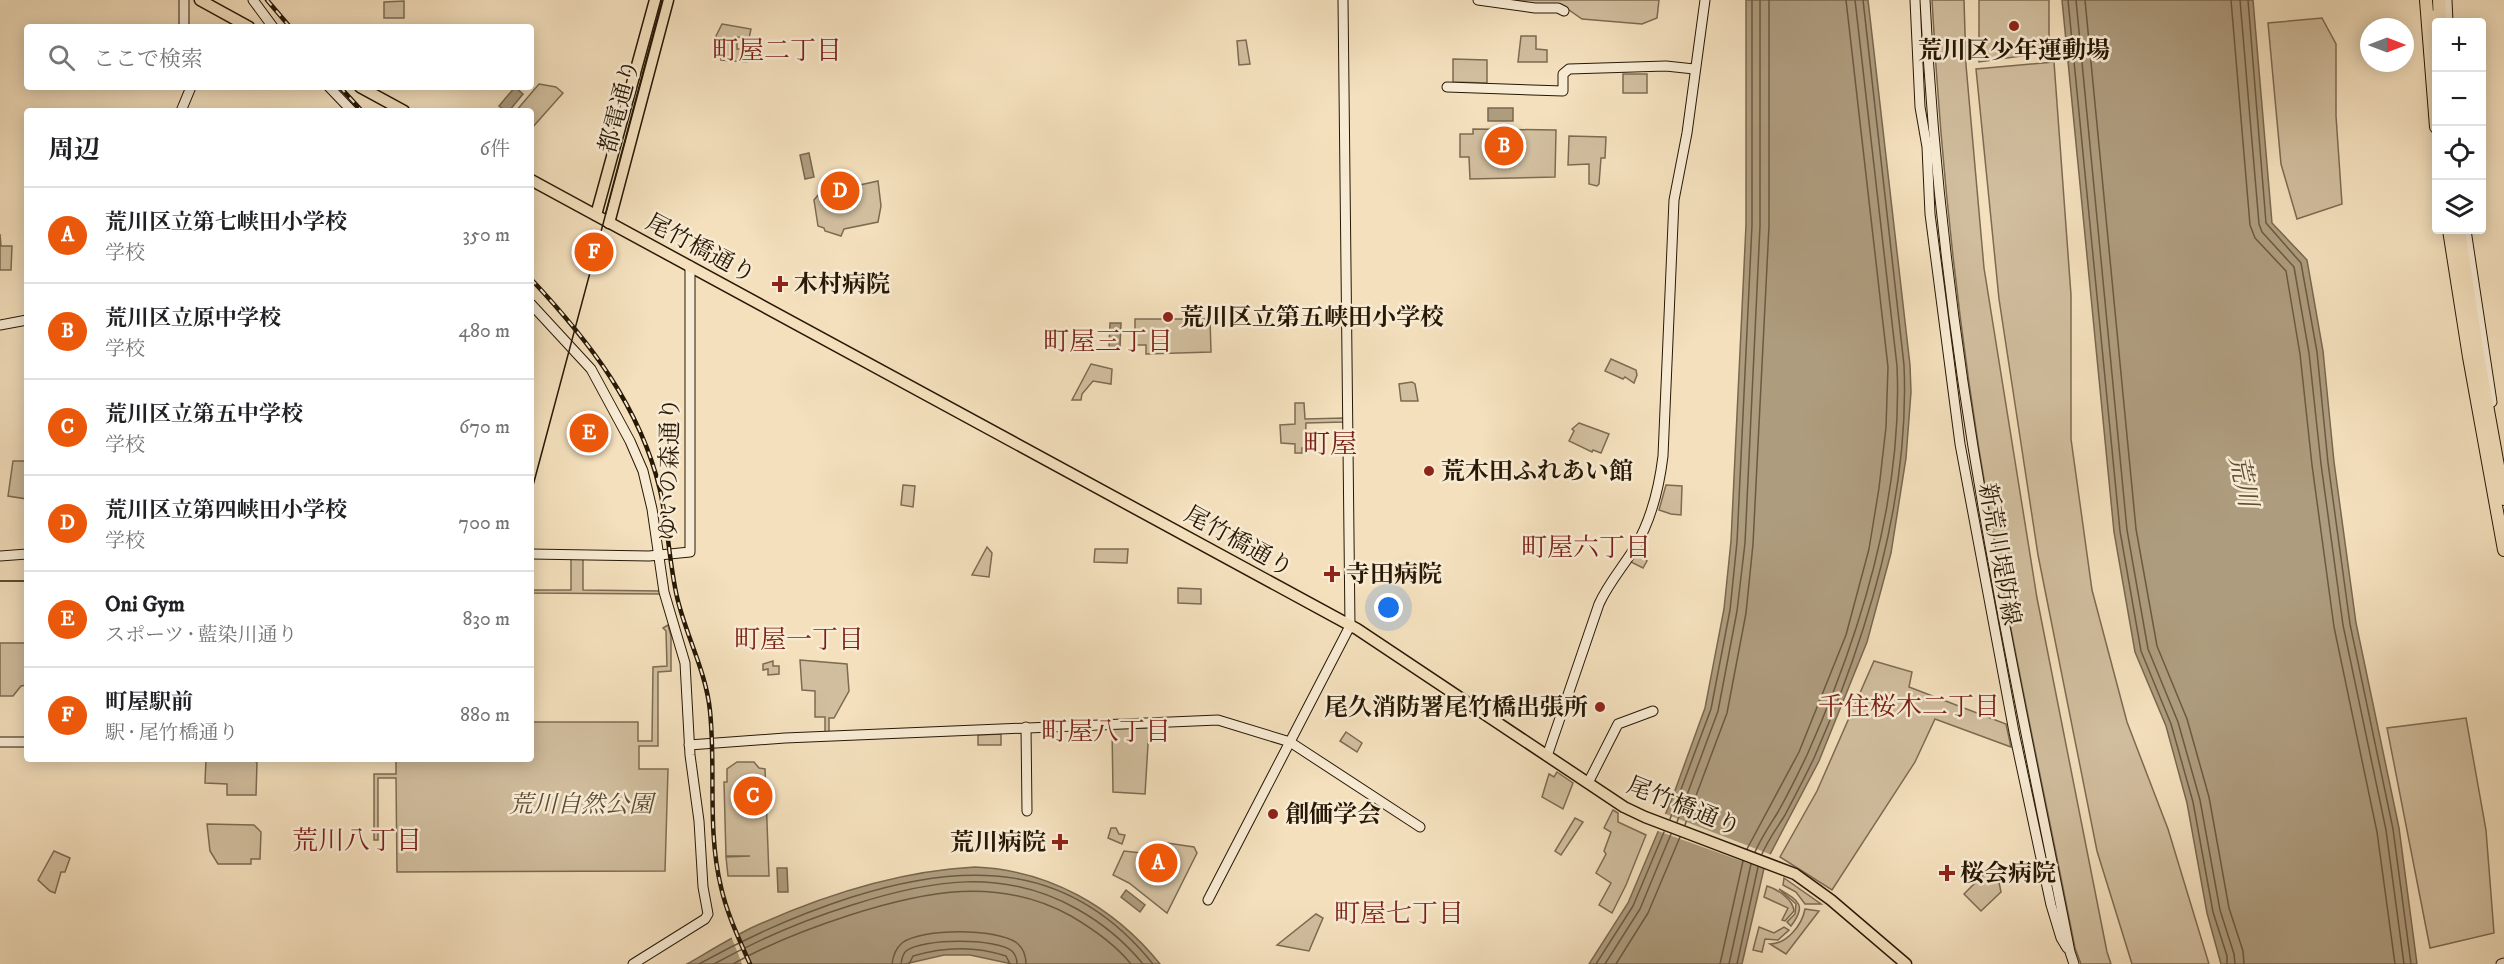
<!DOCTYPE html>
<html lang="ja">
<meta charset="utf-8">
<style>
body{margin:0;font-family:"IM FELL DW Pica","Noto Serif JP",serif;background:#f2f2f2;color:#202124}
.controls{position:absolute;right:18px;top:18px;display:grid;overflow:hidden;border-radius:6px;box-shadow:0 3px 15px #0003}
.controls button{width:54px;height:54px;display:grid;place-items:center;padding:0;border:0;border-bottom:2px solid #e0e0e0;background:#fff;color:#202124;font:30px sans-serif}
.compass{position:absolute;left:2360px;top:18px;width:54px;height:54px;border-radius:50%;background:#fff;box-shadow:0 3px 15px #0003;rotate:90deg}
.you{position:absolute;left:1389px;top:608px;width:21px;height:21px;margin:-15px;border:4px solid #fff;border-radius:50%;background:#1a73e8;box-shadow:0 0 0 9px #1a73e833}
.badge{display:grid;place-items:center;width:39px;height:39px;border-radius:50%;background:#ea580c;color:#fff;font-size:20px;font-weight:700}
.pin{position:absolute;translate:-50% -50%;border:3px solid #fff;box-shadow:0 2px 6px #0006}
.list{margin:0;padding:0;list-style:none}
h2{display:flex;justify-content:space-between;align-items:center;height:78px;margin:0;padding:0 24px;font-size:26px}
h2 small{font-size:20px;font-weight:400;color:#757577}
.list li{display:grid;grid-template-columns:39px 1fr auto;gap:18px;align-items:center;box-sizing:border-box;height:96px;padding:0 24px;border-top:2px solid #e0e0e0}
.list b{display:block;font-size:22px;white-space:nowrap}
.list p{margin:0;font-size:20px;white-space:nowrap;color:#757577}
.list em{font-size:20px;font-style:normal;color:#757577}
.icon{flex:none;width:33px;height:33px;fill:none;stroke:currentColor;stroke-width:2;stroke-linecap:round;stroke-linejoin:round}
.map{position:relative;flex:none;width:2504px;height:964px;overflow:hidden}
.search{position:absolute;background:#fff;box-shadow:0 3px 15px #0003;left:24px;top:24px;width:510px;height:66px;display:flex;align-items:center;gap:15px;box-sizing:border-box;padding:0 21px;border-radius:6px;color:#757577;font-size:22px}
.panel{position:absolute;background:#fff;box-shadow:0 3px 15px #0003;left:24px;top:108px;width:510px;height:654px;border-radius:6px}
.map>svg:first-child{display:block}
</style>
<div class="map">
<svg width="2504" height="964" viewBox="0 0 2504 964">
<rect width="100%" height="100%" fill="#f4e0bd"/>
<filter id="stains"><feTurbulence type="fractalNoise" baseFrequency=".00333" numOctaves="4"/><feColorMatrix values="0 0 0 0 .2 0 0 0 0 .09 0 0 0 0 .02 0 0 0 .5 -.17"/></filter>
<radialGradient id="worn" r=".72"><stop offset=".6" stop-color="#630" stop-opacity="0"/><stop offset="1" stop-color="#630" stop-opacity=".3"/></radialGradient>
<g fill="#d1be9e" stroke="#7c6b52" stroke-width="1.5">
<path d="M 1504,0 L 1659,0 L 1657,18 L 1642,24 L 1582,19 L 1566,8 Z"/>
<path d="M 1932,0 L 1964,0 L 1966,65 L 1984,268 L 2037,598 L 2107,952 L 2111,964 L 2081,964 L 2075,948 C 2050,820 2022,693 1999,565 C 1964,378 1942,190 1932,0 Z"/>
<path d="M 1979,0 L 2049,0 L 2049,52 L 1979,62 Z"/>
<path d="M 404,1 L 404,18 L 384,18 L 384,2 Z"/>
<path d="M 2322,18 L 2336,44 L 2336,116 L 2342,204 L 2297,219 L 2281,164 L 2268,23 Z"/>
<path d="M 722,24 L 751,29 L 749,38 L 737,37 L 737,49 L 748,49 L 747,62 L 721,60 L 721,46 L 713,42 Z"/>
<path d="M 1521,36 L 1536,36 L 1536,49 L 1547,50 L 1547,62 L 1518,62 Z"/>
<path d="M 1246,40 L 1250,64 L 1239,65 L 1237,41 Z"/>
<path d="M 1453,59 L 1487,60 L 1487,83 L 1453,82 Z"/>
<path d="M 2054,62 L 2071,295 L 2071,439 L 2092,590 L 2127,722 L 2168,829 L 2209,964 L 2132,964 L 2097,851 L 2038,555 L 1999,299 L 1976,69 Z"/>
<rect x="1623" y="74" width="24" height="19"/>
<path d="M 539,84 L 556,87 L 563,93 L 531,129 L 531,111 L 516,111 Z"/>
<path d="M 1473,129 L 1556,130 L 1555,177 L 1470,179 L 1469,157 L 1460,157 L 1460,134 L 1473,134 Z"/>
<path d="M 1569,136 L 1606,137 L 1605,158 L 1601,158 L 1599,184 L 1597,186 L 1589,184 L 1589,164 L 1568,165 Z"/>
<path d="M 878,181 L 881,206 L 878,222 L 844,229 L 841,236 L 825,231 L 824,228 L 818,226 L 814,200 L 819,194 Z"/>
<path d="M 0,234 L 1,246 L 12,246 L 11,270 L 0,270 Z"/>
<path d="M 1135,319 L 1210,319 L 1211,352 L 1146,354 L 1146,345 L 1135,345 Z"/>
<path d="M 1611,359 L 1636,370 L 1637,375 L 1634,383 L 1625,377 L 1623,379 L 1605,371 Z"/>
<path d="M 1091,364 L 1112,369 L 1111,384 L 1093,381 L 1082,394 L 1081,400 L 1072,400 Z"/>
<path d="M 1412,382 L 1415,384 L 1418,401 L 1401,401 L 1399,384 Z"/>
<path d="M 1295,403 L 1304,403 L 1305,419 L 1344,418 L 1344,422 L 1306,423 L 1305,448 L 1302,448 L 1302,453 L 1295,453 L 1295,444 L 1281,443 L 1280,425 L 1295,424 Z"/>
<path d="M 1579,423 L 1609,434 L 1601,453 L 1593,450 L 1592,452 L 1569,441 L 1574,431 L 1572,429 Z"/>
<path d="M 13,461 L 27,461 L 27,499 L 8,496 Z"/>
<path d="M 903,485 L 915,486 L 913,507 L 901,505 Z"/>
<path d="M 1666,485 L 1682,486 L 1681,515 L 1671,514 L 1659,510 Z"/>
<path d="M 987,547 L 992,553 L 989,577 L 972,575 Z"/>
<path d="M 1638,548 L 1647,553 L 1645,559 L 1647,561 L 1643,568 L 1631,562 Z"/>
<path d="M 1095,549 L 1128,549 L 1127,563 L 1094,562 Z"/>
<path d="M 571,559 L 583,559 L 583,590 L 660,591 L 660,594 L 531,593 L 531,590 L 571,590 Z"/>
<path d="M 1178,588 L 1201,589 L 1201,604 L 1178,603 Z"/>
<path d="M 668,625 L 671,636 L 671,671 L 658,672 L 658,746 L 639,746 L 639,769 L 668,769 L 665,871 L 397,872 L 396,778 L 378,778 L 378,840 L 374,840 L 374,774 L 396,774 L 396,759 L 531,759 L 531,722 L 638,722 L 638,741 L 652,741 L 653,667 L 667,666 L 666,631 L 663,628 Z"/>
<path d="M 0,643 L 27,643 L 27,685 L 21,686 L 13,696 L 0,696 Z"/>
<path d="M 800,660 L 847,664 L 849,691 L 834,718 L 829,718 L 829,732 L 825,732 L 825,717 L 815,717 L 815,691 L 802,690 Z"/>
<path d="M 773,661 L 773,666 L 779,666 L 779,674 L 768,675 L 768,669 L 763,670 L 763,664 Z"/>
<path d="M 1874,661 L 1912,672 L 1909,687 L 2006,724 L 2011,747 L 1935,719 L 1915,762 L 1832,890 L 1780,857 L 1817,791 Z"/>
<path d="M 2466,718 L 2486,830 L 2494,933 L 2430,948 L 2387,728 Z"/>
<path d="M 1112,728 L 1149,728 L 1145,794 L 1113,792 Z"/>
<path d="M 1346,732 L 1362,743 L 1357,752 L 1340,741 Z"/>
<path d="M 1001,734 L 1001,745 L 978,745 L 978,735 Z"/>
<path d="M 206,759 L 253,759 L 257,763 L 256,795 L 227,795 L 227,784 L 205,783 Z"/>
<path d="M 737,762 L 754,762 L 759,768 L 765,769 L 769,876 L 728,876 L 726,857 L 750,856 L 726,856 L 724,782 L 727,782 L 727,769 Z"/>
<path d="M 1557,772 L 1573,783 L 1563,809 L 1542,797 L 1549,774 L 1554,777 Z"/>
<path d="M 1613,810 L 1618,813 L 1618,822 L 1646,835 L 1626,885 L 1612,913 L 1599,905 L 1611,883 L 1596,873 L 1606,854 L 1604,851 L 1611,832 L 1604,828 Z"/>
<path d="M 1575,818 L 1583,822 L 1561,855 L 1555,851 Z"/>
<path d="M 207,824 L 254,825 L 261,832 L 260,859 L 251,859 L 251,864 L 218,864 L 210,851 Z"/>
<path d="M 1111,828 L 1116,828 L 1119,834 L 1125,835 L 1122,844 L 1108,838 Z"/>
<path d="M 1160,842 L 1194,847 L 1197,853 L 1167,913 L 1129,883 L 1113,875 L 1124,851 L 1159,855 Z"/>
<path d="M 54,851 L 70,858 L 65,872 L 61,872 L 55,893 L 50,891 L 38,880 Z"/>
<path d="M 1995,863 L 2001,892 L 1981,911 L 1964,894 Z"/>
<path d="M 1784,878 L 1821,904 L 1805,904 L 1796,892 L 1783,885 Z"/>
<path d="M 1767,886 C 1777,889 1793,899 1794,911 L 1785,921 L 1782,920 L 1788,908 L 1764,897 Z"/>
<path d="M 1779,889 C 1799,901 1807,905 1791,926 L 1787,922 L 1795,914 L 1796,904 Z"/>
<path d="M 1805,909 L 1819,911 L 1786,954 L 1770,944 C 1787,944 1802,925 1805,909 Z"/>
<path d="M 1316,914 L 1323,918 L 1309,951 L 1277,945 Z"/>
<path d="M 1759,927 L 1774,933 L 1784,927 L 1789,930 L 1778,940 L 1765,939 L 1762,952 L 1753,950 Z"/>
</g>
<g fill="#ae9c7e" stroke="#78674e" stroke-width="1.5">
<path d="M 1746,0 L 1868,0 L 1910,365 L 1911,392 L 1906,458 L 1891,553 L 1867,642 L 1819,761 L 1765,864 L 1742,964 L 1589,964 L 1628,903 L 1673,796 L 1705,708 L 1724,609 L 1731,541 L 1746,225 Z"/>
<path d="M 2062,0 L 2253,0 L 2272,223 L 2307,260 L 2323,351 L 2334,462 L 2356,623 L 2399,828 L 2417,964 L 2221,964 L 2207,913 L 2187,803 L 2166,726 L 2135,652 L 2114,532 Z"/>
<path d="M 515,87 L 523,94 L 509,111 L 505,111 L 499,106 Z"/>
<rect x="1488" y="108" width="25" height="13"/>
<path d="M 809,153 L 814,177 L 805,179 L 800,155 Z"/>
<path d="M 1110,323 L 1121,323 L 1120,347 L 1109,347 Z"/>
<path d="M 975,867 C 1049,870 1114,907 1160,964 L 1012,964 L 970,955 L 944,955 L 905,964 L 687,964 C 708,952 729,939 751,928 C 821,896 898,871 975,867 Z"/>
<path d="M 777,868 L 787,868 L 788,892 L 778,892 Z"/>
<path d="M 1126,890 L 1145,905 L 1140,912 L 1121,897 Z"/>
</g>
<g fill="#f4e0bd">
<path d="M 1663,813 L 1772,855 L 1767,870 L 1655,830 Z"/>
<path d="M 738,932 L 751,964 L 742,964 L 731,936 Z"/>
</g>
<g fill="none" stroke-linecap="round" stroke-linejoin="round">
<g stroke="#6a5a42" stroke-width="1.5">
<path d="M 2068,0 L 2120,531 L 2141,651 L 2171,724 L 2193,802 L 2213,912 L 2227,956 L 2227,964"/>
<path d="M 2076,0 L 2127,530 L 2148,649 L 2178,722 L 2200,800 L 2220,910 L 2234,954 L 2235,964"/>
<path d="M 2085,0 L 2136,529 L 2157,646 L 2187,719 L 2209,797 L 2229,908 L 2243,951 L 2244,964"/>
<path d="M 2231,0 L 2250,225 L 2255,238 L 2286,271 L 2300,354 L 2312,465 L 2334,627 L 2377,832 L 2395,964"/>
<path d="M 2240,0 L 2259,224 L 2262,232 L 2294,267 L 2309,353 L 2321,464 L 2343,625 L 2386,830 L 2404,964"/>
<path d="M 2248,0 L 2266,223 L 2301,263 L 2317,352 L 2328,463 L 2350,624 L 2393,829 L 2411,964"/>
<path d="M 1670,819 L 1711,709 L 1730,610 L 1737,542 L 1752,225 L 1752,0"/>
<path d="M 1677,822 L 1718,711 L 1737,611 L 1745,543 L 1760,226 L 1760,0"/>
<path d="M 1685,825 L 1727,713 L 1746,613 L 1753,544 L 1769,226 L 1769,0"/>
<path d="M 1747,849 L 1799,752 L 1846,635 L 1869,549 L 1879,488 L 1886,427 L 1888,367 L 1846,0"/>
<path d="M 1755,852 C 1761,838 1770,825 1778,812 C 1788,794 1798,774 1807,755 C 1860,636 1903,497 1897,366 L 1855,0"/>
<path d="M 1762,854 C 1768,840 1777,828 1785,815 C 1795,796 1805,777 1814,758 C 1867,637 1910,499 1904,365 L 1863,0"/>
<path d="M 699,964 C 751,935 796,915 852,897 C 968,860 1071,862 1153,964"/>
<path d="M 714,964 C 759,939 804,920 852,905 C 930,880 1002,867 1077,909 C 1102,923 1125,942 1143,964"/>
<path d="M 733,964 C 770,943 810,928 850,915 C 925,891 999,876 1071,916 C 1093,929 1115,944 1131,964"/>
<path d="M 892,964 C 893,956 895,949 902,943 C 922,928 996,928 1017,943 C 1024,949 1026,956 1026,964"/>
<path d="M 901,964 C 902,959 902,955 906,951 C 922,938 997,938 1012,951 C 1016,955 1017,959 1017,964"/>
<path d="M 909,964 L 913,956 C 943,947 976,946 1006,956 L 1010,964"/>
<path d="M 1596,964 L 1633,906 L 1664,832"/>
<path d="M 1605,964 L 1640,909 L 1671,834"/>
<path d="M 1616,964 L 1648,913 L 1680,837"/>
<path d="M 1720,964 L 1743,861"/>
<path d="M 1729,964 L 1751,864"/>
<path d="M 1737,964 L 1758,867"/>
</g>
<g stroke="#271805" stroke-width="11">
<g id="secondary">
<path d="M 253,0 L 273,27"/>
<path d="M 1478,0 L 1535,8 L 1558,8 L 1564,11"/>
<path d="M 1915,0 L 1920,107 L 1927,147 L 1930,214 L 1960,444 L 2014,732 L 2051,905 L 2061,938 L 2067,948"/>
<path d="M 1925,0 C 1934,191 1959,380 1994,567 C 2017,696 2045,824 2070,952 L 2074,964"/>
<path d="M 2447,0 L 2448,22"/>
<path d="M 2434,15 L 2436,51"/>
<path d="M 184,27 L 184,0"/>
<path d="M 329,87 L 352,111"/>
<path d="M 1447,87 L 1563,91 L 1563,74 L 1569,69 L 1666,66 L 1694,69"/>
<path d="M 181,111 L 191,87"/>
<path d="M 2466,230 L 2492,402"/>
<path d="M 531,304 L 591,369 L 630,441 L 643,471 L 652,509 L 664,592 L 685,663 L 690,755 L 699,821 L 703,887 L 708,914 L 705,919 L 633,964"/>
<path d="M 0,325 L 27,320"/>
<path d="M 531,554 L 649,556 L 690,552 L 690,266"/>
<path d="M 0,556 L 27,554"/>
<path d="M 1026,727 L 1027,811"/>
<path d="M 0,742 L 27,742"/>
<path d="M 689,745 L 785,738 L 1218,720 L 1290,742 L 1420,827"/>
<path d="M 1547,756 L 1599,604 C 1608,584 1622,568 1634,549 C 1651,521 1659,489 1663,456 L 1674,200 L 1687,133 L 1705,0"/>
<path d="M 1588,783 L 1618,724 L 1653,711"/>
<path d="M 1208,900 L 1350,626 L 1343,0"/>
<path d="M 2501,964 L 2504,963"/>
</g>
</g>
<g stroke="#271805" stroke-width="13">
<g id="primary">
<path d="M 200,0 L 249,27"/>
<path d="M 360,87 L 404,111"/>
<path d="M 531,180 L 1357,629 L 1624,807 L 1645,817 L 1795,874 L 1831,900 L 1906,964"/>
<path d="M 596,215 L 655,0"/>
<path d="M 609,223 L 668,0"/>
</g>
</g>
<g stroke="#271805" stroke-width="14">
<g id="highway">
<path d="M 2426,0 L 2436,127"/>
<path d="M 2439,0 L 2440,22"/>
<path d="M 2449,230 L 2469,357 L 2504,550"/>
<path d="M 2459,230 L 2478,355 L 2504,499"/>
</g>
</g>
<use href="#secondary" stroke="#f8ebd4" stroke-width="9"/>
<use href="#primary" stroke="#f4e0bd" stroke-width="10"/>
<use href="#highway" stroke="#f4e0bd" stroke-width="12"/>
<g stroke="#271805" stroke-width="1.5">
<path d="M 531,493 L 663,0"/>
<path d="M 0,581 L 27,581"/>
</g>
<g stroke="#271805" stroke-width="4.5">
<g id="rail">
<path d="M 267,0 L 290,27"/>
<path d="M 340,87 L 362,111"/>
<path d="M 531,279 C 589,341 640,406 660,490 C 668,525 669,562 677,597 C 686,636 706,671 710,711 C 716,769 707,830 721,887 C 727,914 739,939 750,964"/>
</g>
</g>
<use href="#rail" stroke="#f8ebd4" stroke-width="2" stroke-dasharray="7" stroke-linecap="butt"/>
</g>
<g fill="#8f2418" stroke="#f8ebd4" stroke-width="2">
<circle cx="2014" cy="26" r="6"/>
<path d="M777 275h6v6h6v6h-6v6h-6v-6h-6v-6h6z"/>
<circle cx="1168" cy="317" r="6"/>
<circle cx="1429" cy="471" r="6"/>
<path d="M1329 565h6v6h6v6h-6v6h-6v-6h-6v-6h6z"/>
<circle cx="1600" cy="707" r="6"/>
<circle cx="1273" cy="814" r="6"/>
<path d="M1057 833h6v6h6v6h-6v6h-6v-6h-6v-6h6z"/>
<path d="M1944 864h6v6h6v6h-6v6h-6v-6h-6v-6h6z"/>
</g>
<g text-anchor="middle" stroke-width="5" stroke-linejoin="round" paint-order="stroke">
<g font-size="24" font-weight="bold" fill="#271805" stroke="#f8ebd4" text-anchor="start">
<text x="2014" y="58" text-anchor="middle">荒川区少年運動場</text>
<text x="794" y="292">木村病院</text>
<text x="1180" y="325">荒川区立第五峡田小学校</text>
<text x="1441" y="479">荒木田ふれあい館</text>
<text x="1346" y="582">寺田病院</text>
<text x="1588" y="715" text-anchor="end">尾久消防署尾竹橋出張所</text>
<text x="1285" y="822">創価学会</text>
<text x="1046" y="850" text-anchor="end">荒川病院</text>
<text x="1960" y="881">桜会病院</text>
</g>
<g font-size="24" fill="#271805" stroke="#f8ebd4">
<text transform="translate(619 106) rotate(-75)" y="8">都電通り</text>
<text transform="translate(701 248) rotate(28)" y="8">尾竹橋通り</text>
<text transform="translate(669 469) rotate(-89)" y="8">ゆいの森通り</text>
<text transform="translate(1239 541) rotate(29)" y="8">尾竹橋通り</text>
<text transform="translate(2000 554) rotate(80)" y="8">新荒川堤防線</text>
<text transform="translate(1684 806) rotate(22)" y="8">尾竹橋通り</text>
</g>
<g font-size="24" font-style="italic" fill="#5a4a33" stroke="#f8ebd4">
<text x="581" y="812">荒川自然公園</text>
</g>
<g font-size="26" fill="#7a1f14" stroke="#f8ebd4">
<text x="777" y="59">町屋二丁目</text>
<text x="1108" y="350">町屋三丁目</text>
<text x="1586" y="556">町屋六丁目</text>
<text x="799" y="648">町屋一丁目</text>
<text x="1909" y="715">千住桜木二丁目</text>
<text x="1106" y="740">町屋八丁目</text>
<text x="357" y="849">荒川八丁目</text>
<text x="1399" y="922">町屋七丁目</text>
</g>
<g font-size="26" font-style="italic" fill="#5d4d35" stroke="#f8ebd4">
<text transform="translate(2244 481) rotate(78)" y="9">荒川</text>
</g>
<g font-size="27" fill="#7a1f14" stroke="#f8ebd4">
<text x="1330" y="453">町屋</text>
</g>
</g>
<rect width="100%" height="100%" filter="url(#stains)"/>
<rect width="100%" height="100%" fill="url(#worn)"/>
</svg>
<div class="controls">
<button>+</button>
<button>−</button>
<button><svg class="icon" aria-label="locate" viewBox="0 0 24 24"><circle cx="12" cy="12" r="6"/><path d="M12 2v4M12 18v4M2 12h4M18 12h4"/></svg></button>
<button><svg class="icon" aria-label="layers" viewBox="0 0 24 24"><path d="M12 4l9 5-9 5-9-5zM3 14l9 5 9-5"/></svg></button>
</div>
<svg class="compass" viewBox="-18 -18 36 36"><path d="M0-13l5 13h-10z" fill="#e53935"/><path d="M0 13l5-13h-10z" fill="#757577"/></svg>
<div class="you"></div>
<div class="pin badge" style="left:1158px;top:863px">A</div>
<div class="pin badge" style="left:1504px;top:146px">B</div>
<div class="pin badge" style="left:753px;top:796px">C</div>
<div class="pin badge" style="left:840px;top:191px">D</div>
<div class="pin badge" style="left:589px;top:433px">E</div>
<div class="pin badge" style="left:594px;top:252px">F</div>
<div class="search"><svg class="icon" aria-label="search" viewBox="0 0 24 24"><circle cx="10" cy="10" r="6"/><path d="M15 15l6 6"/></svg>ここで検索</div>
<section class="panel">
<h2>周辺<small>6件</small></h2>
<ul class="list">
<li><span class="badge">A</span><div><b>荒川区立第七峡田小学校</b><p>学校</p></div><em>350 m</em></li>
<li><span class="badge">B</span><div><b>荒川区立原中学校</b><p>学校</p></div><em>480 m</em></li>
<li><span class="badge">C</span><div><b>荒川区立第五中学校</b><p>学校</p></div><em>670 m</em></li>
<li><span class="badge">D</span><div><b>荒川区立第四峡田小学校</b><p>学校</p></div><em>700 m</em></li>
<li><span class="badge">E</span><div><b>Oni Gym</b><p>スポーツ · 藍染川通り</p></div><em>830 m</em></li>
<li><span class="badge">F</span><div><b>町屋駅前</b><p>駅 · 尾竹橋通り</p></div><em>880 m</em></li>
</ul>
</section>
</div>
